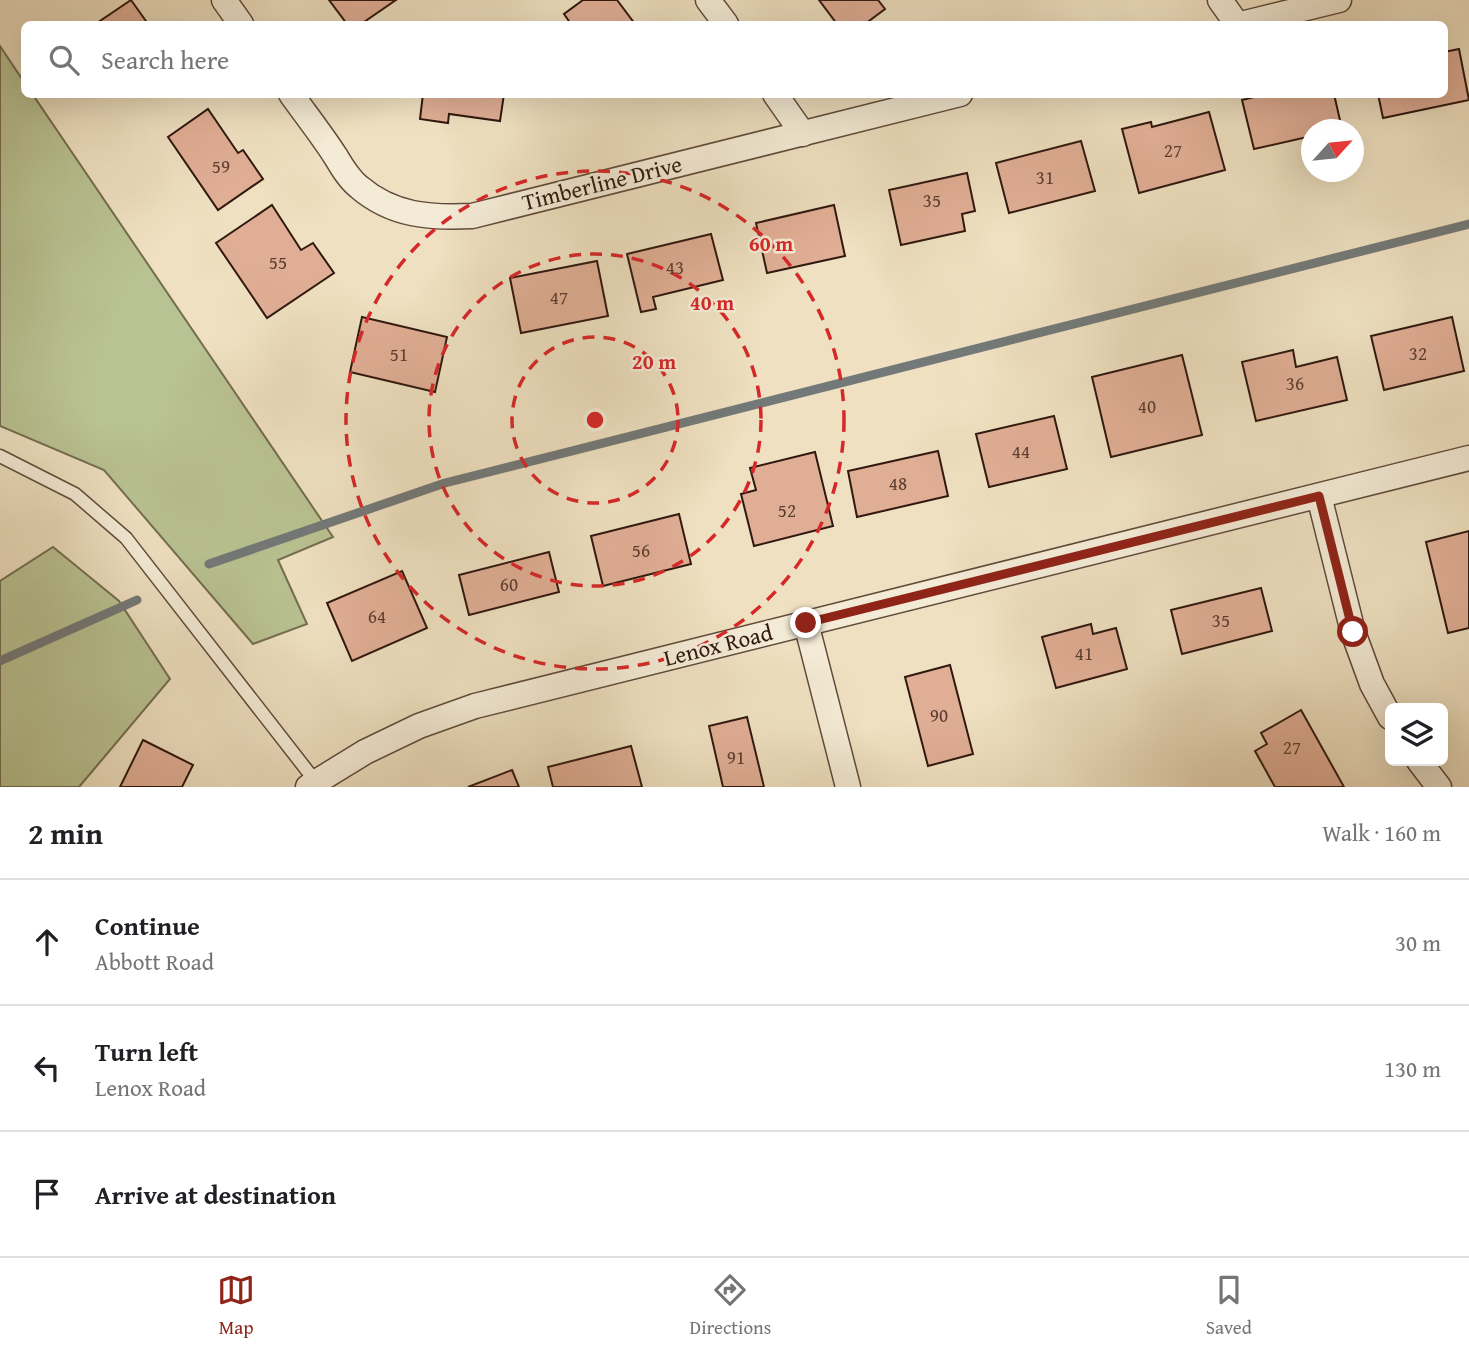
<!DOCTYPE html>
<meta charset="utf-8">
<style>
body{margin:0;font-family:"Gentium Book Plus",serif;background:#f2f2f2;color:#202124}
.controls{position:absolute;right:21px;bottom:21px;display:grid;overflow:hidden;border-radius:10px;box-shadow:0 7px 28px #0002}
.controls button{width:63px;height:63px;display:grid;place-items:center;padding:0;border:0;border-bottom:2px solid #e0e0e0;background:#fff;color:#202124;font:35px sans-serif}
.compass{position:absolute;left:1301px;top:119px;width:63px;height:63px;border-radius:50%;background:#fff;box-shadow:0 7px 28px #0002;rotate:63deg}
.stop{position:absolute;width:21px;height:21px;margin:-16px;border:5px solid #8f2418;border-radius:50%;background:#fff}
.stop.end{background:#8f2418;border-color:#fff;box-shadow:0 2px 7px #0008}
.list{margin:0;padding:0;list-style:none}
h2{display:flex;justify-content:space-between;align-items:center;height:91px;margin:0;padding:0 28px;font-size:30px}
h2 small{font-size:23px;font-weight:400;color:#757577}
.list li{display:grid;grid-template-columns:46px 1fr auto;gap:21px;align-items:center;box-sizing:border-box;height:126px;padding:0 28px;border-top:2px solid #e0e0e0}
.list b{display:block;font-size:26px;white-space:nowrap}
.list p{margin:0;font-size:23px;white-space:nowrap;color:#757577}
.list em{font-size:23px;font-style:normal;color:#757577}
.icon{flex:none;width:38px;height:38px;fill:none;stroke:currentColor;stroke-width:2;stroke-linecap:round;stroke-linejoin:round}
.map{position:relative;flex:none;width:1469px;height:787px;overflow:hidden}
.search{position:absolute;background:#fff;box-shadow:0 7px 28px #0002;left:21px;right:21px;top:21px;height:77px;display:flex;align-items:center;gap:18px;box-sizing:border-box;padding:0 24px;border-radius:10px;color:#757577;font-size:26px}
.sheet{height:469px;background:#fff}
nav{display:flex;justify-content:space-around;align-items:center;box-sizing:border-box;height:98px;border-top:2px solid #e0e0e0;background:#fff;font-size:19px;color:#757577}
nav a{display:grid;justify-items:center;gap:4px}
nav .on{color:#8f2418}
.map>svg:first-child{display:block}
</style>
<div class="map">
<svg width="1469" height="787" viewBox="0 0 1469 787">
<rect width="100%" height="100%" fill="#eee0c0"/>
<filter id="stains"><feTurbulence type="fractalNoise" baseFrequency=".00286" numOctaves="4"/><feColorMatrix values="0 0 0 0 .2 0 0 0 0 .09 0 0 0 0 .02 0 0 0 .5 -.17"/></filter>
<radialGradient id="worn" r=".72"><stop offset=".6" stop-color="#630" stop-opacity="0"/><stop offset="1" stop-color="#630" stop-opacity=".3"/></radialGradient>
<g fill="#b9c292" stroke="#746d50" stroke-width="2">
<path d="M 0,46 L 24,82 L 24,94 L 33,95 L 333,537 L 278,560 L 307,624 L 253,644 L 104,470 L 0,426 Z"/>
<path d="M 53,547 L 119,601 L 170,679 L 79,787 L 0,787 L 0,581 Z"/>
</g>
<g fill="none" stroke-linecap="round" stroke-linejoin="round">
<g stroke="#737978" stroke-width="9">
<path d="M 209,564 L 445,483 L 1469,224"/>
<path d="M 0,661 L 137,600"/>
</g>
</g>
<g fill="#e0ae95" stroke="#30180f" stroke-width="2">
<path d="M 131,0 L 148,24 L 103,24 L 100,21 Z"/>
<path d="M 329,0 L 396,0 L 361,24 L 347,24 Z"/>
<path d="M 583,0 L 617,0 L 635,24 L 571,24 L 564,14 Z"/>
<path d="M 819,0 L 878,0 L 885,9 L 865,24 L 837,24 Z"/>
<path d="M 1459,49 L 1469,100 L 1383,118 L 1378,94 L 1444,94 L 1444,52 Z"/>
<path d="M 423,94 L 504,94 L 500,121 L 449,114 L 448,123 L 420,119 Z"/>
<path d="M 1266,94 L 1334,94 L 1342,129 L 1312,130 L 1312,136 L 1254,149 L 1242,100 Z"/>
<path d="M 208,109 L 238,153 L 243,150 L 263,179 L 218,210 L 168,137 Z"/>
<path d="M 1209,112 L 1225,170 L 1139,193 L 1122,129 L 1151,122 L 1152,127 Z"/>
<path d="M 1081,141 L 1095,191 L 1009,213 L 996,163 Z"/>
<path d="M 967,173 L 975,211 L 962,214 L 965,231 L 901,245 L 889,190 Z"/>
<path d="M 272,205 L 301,250 L 313,243 L 334,273 L 267,318 L 216,243 Z"/>
<path d="M 834,205 L 845,256 L 767,273 L 756,223 Z"/>
<path d="M 711,234 L 723,280 L 653,297 L 656,309 L 641,312 L 627,254 Z"/>
<path d="M 597,261 L 608,316 L 521,333 L 510,278 Z"/>
<path d="M 362,317 L 447,337 L 435,392 L 350,372 Z"/>
<path d="M 1452,317 L 1464,371 L 1384,390 L 1371,336 Z"/>
<path d="M 1293,350 L 1296,367 L 1337,357 L 1347,400 L 1256,421 L 1242,362 Z"/>
<path d="M 1182,355 L 1202,435 L 1111,457 L 1092,377 Z"/>
<path d="M 1054,416 L 1067,469 L 989,487 L 976,434 Z"/>
<path d="M 938,451 L 948,496 L 857,517 L 848,471 Z"/>
<path d="M 815,452 L 833,526 L 754,546 L 741,494 L 756,490 L 750,468 Z"/>
<path d="M 679,514 L 691,564 L 603,586 L 591,536 Z"/>
<path d="M 1469,531 L 1469,628 L 1448,633 L 1426,542 Z"/>
<path d="M 549,552 L 559,592 L 469,615 L 459,575 Z"/>
<path d="M 402,571 L 427,628 L 352,661 L 327,603 Z"/>
<path d="M 1261,588 L 1272,631 L 1182,654 L 1171,610 Z"/>
<path d="M 1091,624 L 1093,634 L 1116,628 L 1127,669 L 1056,688 L 1042,637 Z"/>
<path d="M 950,665 L 973,754 L 928,766 L 905,677 Z"/>
<path d="M 1301,710 L 1344,787 L 1275,787 L 1255,751 L 1267,744 L 1261,733 Z"/>
<path d="M 747,717 L 764,787 L 723,787 L 709,726 Z"/>
<path d="M 143,740 L 193,765 L 182,787 L 120,787 Z"/>
<path d="M 631,746 L 642,787 L 553,787 L 548,767 Z"/>
<path d="M 512,770 L 519,787 L 468,787 Z"/>
</g>
<g fill="none" stroke-linecap="round" stroke-linejoin="round">
<g stroke="#604a3b" stroke-width="15">
<path id="lane" d="M 0,456 L 75,494 L 126,538 L 316,782"/>
</g>
<g stroke="#604a3b" stroke-width="27">
<g id="street">
<path d="M 224,0 L 241,24"/>
<path d="M 708,0 L 726,24"/>
<path d="M 1220,0 L 1237,24"/>
<path d="M 1241,24 L 1339,0"/>
<path d="M 291,94 C 306,115 322,135 336,157 C 342,167 349,179 359,187 C 393,216 430,218 472,216 L 960,94"/>
<path d="M 775,94 L 803,134"/>
<path d="M 1319,496 L 1353,632 L 1372,684 L 1390,717"/>
<path d="M 806,623 L 848,787"/>
<path d="M 1419,761 L 1439,787"/>
<path d="M 308,787 L 365,752 L 419,726 L 475,706 L 1469,458"/>
</g>
</g>
<use href="#lane" stroke="#f4ebd6" stroke-width="12"/>
<use href="#street" stroke="#f4ebd6" stroke-width="24"/>
</g>
<g fill="none" stroke-linecap="round" stroke-linejoin="round">
<path stroke="#8f2418" stroke-width="9" d="M 806,623 L 1319,496 L 1353,632"/>
</g>
<g fill="none" stroke="#d62828" stroke-width="3.5" stroke-dasharray="12 9">
<circle cx="595" cy="420" r="83"/>
<circle cx="595" cy="420" r="166"/>
<circle cx="595" cy="420" r="249"/>
</g>
<g text-anchor="middle" stroke-width="5" stroke-linejoin="round" paint-order="stroke">
<g font-size="19" fill="#5c3e30">
<text x="1173" y="157">27</text>
<text x="221" y="173">59</text>
<text x="1045" y="184">31</text>
<text x="932" y="207">35</text>
<text x="278" y="269">55</text>
<text x="675" y="274">43</text>
<text x="559" y="304">47</text>
<text x="1418" y="360">32</text>
<text x="399" y="361">51</text>
<text x="1295" y="390">36</text>
<text x="1147" y="413">40</text>
<text x="1021" y="458">44</text>
<text x="898" y="490">48</text>
<text x="787" y="517">52</text>
<text x="641" y="557">56</text>
<text x="509" y="591">60</text>
<text x="377" y="623">64</text>
<text x="1221" y="627">35</text>
<text x="1084" y="660">41</text>
<text x="939" y="722">90</text>
<text x="1292" y="754">27</text>
<text x="736" y="764">91</text>
</g>
<g font-size="23" fill="#30180f" stroke="#f4ebd6">
<text transform="translate(602 183) rotate(-14)" y="8">Timberline Drive</text>
<text transform="translate(718 645) rotate(-14)" y="8">Lenox Road</text>
</g>
</g>
<circle cx="595" cy="420" r="10" fill="#d62828" stroke="#f4ebd6" stroke-width="3.5"/>
<g font-size="21" text-anchor="middle" font-weight="bold" fill="#d62828" stroke="#f4ebd6" stroke-width="5" stroke-linejoin="round" paint-order="stroke">
<text x="771" y="251">60 m</text>
<text x="712" y="310">40 m</text>
<text x="654" y="369">20 m</text>
</g>
<rect width="100%" height="100%" filter="url(#stains)"/>
<rect width="100%" height="100%" fill="url(#worn)"/>
</svg>
<div class="controls">
<button><svg class="icon" aria-label="layers" viewBox="0 0 24 24"><path d="M12 4l9 5-9 5-9-5zM3 14l9 5 9-5"/></svg></button>
</div>
<svg class="compass" viewBox="-18 -18 36 36"><path d="M0-13l5 13h-10z" fill="#e53935"/><path d="M0 13l5-13h-10z" fill="#757577"/></svg>
<div class="stop" style="left:1353px;top:632px"></div>
<div class="stop end" style="left:806px;top:623px"></div>
<div class="search"><svg class="icon" aria-label="search" viewBox="0 0 24 24"><circle cx="10" cy="10" r="6"/><path d="M15 15l6 6"/></svg>Search here</div>
</div>
<section class="sheet">
<h2>2 min<small>Walk · 160 m</small></h2>
<ul class="list">
<li><svg class="icon" aria-label="ahead" viewBox="0 0 24 24"><path d="M12 20V5M6 11l6-6 6 6"/></svg><div><b>Continue</b><p>Abbott Road</p></div><em>30 m</em></li>
<li><svg class="icon" aria-label="left" viewBox="0 0 24 24"><path d="M17 20v-9H6M10 6l-5 5 5 5"/></svg><div><b>Turn left</b><p>Lenox Road</p></div><em>130 m</em></li>
<li><svg class="icon" aria-label="arrive" viewBox="0 0 24 24"><path d="M6 21V4h12l-3 4 3 4H6"/></svg><div><b>Arrive at destination</b></div></li>
</ul>
</section>
<nav>
<a class="on"><svg class="icon" aria-label="map" viewBox="0 0 24 24"><path d="M3 6l6-2 6 2 6-2v14l-6 2-6-2-6 2zM9 4v14M15 6v14"/></svg>Map</a>
<a><svg class="icon" aria-label="directions" viewBox="0 0 24 24"><path d="M12 3l9 9-9 9-9-9zM9 14v-3h6M13 9l2 2-2 2"/></svg>Directions</a>
<a><svg class="icon" aria-label="saved" viewBox="0 0 24 24"><path d="M7 4h10v16l-5-4-5 4z"/></svg>Saved</a>
</nav>
